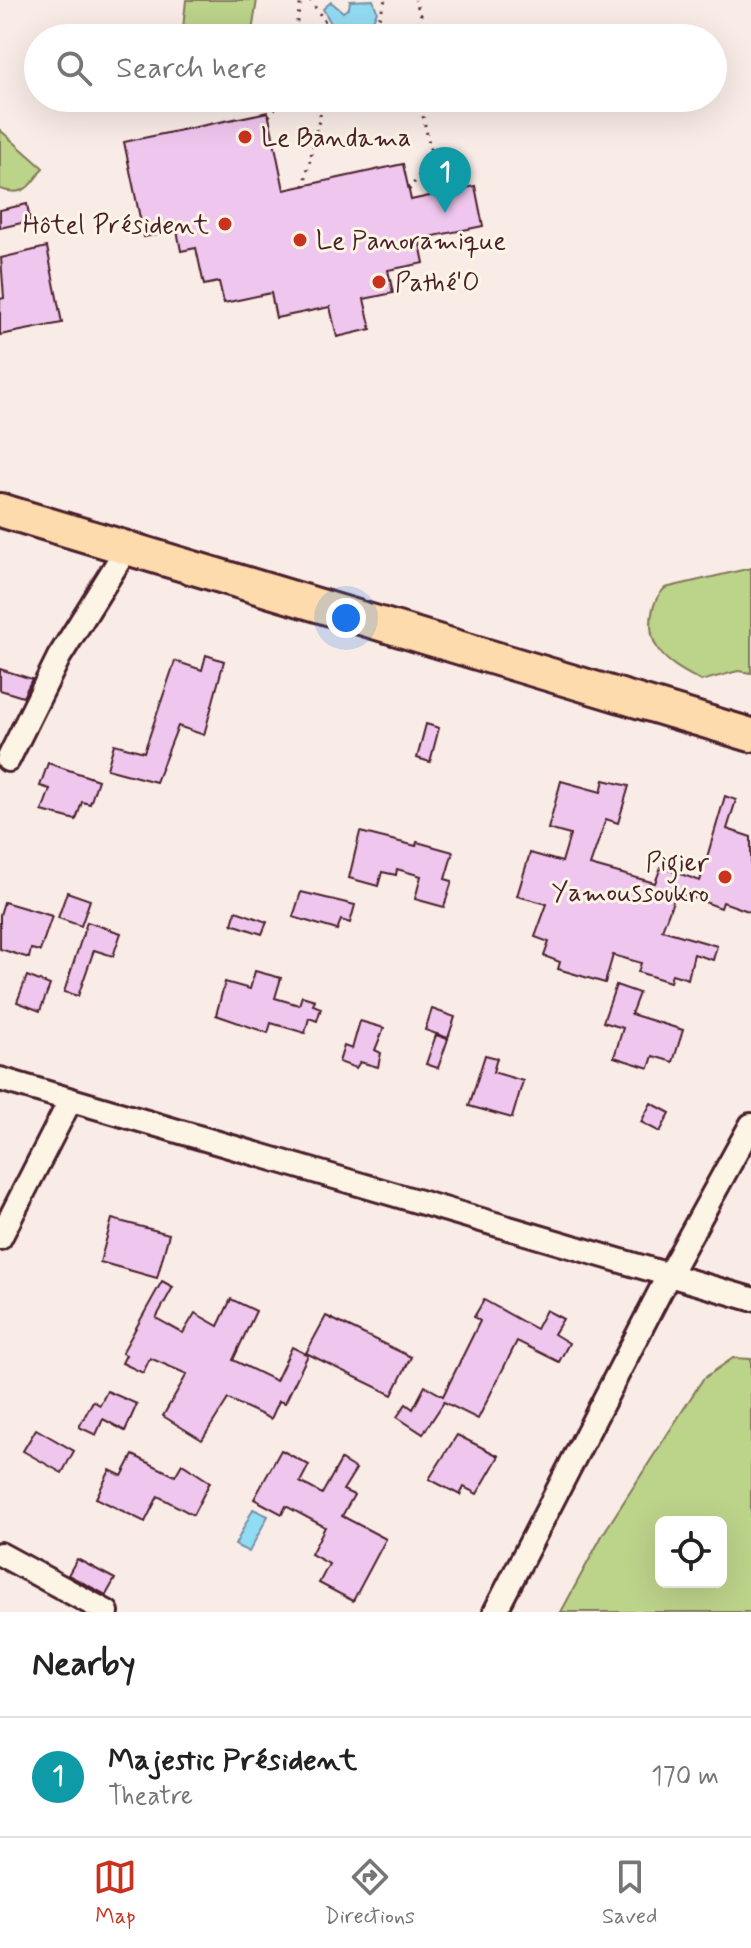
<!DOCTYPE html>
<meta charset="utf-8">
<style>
body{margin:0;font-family:Mynerve,sans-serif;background:#f6f6f6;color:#222}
.controls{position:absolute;right:24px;bottom:24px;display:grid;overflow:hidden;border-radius:12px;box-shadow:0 8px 32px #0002}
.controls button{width:72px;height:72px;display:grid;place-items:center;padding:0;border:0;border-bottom:2px solid #e0e0e0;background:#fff;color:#222;font:40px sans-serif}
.you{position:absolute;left:346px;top:618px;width:28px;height:28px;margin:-20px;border:6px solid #fff;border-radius:50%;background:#1a73e8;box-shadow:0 0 0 12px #1a73e833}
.badge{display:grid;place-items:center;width:52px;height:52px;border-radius:50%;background:#c8321e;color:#fff;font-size:26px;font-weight:700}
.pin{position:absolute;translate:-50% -66px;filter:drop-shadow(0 2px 4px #0008)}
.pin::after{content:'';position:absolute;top:42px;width:28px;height:24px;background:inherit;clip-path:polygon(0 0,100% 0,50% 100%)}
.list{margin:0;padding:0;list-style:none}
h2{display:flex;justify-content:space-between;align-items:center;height:104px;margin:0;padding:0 32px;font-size:34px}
h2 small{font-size:26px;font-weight:400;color:#767676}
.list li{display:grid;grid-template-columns:52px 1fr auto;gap:24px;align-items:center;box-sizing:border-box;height:120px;padding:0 32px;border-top:2px solid #e0e0e0}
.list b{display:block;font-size:30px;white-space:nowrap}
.list p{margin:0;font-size:26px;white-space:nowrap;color:#767676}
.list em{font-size:26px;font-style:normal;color:#767676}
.icon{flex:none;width:44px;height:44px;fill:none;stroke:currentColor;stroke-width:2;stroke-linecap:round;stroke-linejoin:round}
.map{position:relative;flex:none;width:751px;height:1612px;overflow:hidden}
.search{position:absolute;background:#fff;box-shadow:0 8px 32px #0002;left:24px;right:24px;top:24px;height:88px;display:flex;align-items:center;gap:20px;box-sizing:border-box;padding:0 28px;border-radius:44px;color:#767676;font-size:30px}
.sheet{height:224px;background:#fff}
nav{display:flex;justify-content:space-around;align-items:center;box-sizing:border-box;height:112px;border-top:2px solid #e0e0e0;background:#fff;font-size:22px;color:#767676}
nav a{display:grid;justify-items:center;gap:4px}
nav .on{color:#c8321e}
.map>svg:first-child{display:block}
</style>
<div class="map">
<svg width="751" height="1612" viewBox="0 0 751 1612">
<rect width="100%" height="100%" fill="#f9ece7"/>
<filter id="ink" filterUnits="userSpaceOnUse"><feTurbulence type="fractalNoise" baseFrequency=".0125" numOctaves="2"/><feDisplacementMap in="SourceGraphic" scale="16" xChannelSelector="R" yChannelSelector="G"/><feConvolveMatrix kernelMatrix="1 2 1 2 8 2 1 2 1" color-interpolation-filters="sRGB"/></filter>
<g filter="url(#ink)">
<g fill="#bcd38a" stroke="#83795a" stroke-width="2" fill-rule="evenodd">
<path d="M 186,0 L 257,0 L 251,38 L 182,38 Z"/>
<path d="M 0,130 L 43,168 C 30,187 24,197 0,189 Z"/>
<path d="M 751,568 L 751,673 L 738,671 L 701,681 C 687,673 670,665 660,652 C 646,634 649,602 665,588 Z"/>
<path d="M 733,1358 L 751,1359 L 751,1612 L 561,1612 L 603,1534 L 703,1379 ZM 721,1522 L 721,1582 L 661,1582 L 661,1522 Z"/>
</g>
<g fill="#92dcf3" stroke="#7590a3" stroke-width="2">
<path d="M 373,0 L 377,11 L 371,26 L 353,36 L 328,38 L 333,27 L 323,9 L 331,2 L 343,12 L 349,8 L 350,1 Z"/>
<path d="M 253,1509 L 268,1516 L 249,1552 L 235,1545 Z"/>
</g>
<g fill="#efc6ee" stroke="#4a1f2b" stroke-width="2">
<path d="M 268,112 L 284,190 L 403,164 L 411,200 L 475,186 L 483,226 L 419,239 L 424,263 L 388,270 L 393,293 L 364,299 L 371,329 L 337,337 L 330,307 L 276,318 L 271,293 L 224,303 L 219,282 L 204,285 L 196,248 L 181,251 L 177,230 L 144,237 L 124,142 Z"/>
<path d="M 27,204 L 30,221 L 0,228 L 0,210 Z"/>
<path d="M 47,247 L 62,323 L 0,335 L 0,299 L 4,298 L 1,258 Z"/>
<path d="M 206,655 L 224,661 L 204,735 L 178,726 L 156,782 L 107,769 L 114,744 L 144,752 L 175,661 L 202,670 Z"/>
<path d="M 0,669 L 32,679 L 23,697 L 0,690 Z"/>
<path d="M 426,724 L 439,728 L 430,762 L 417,758 Z"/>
<path d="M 48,763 L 98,780 L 90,804 L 82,802 L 76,820 L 42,811 L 50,789 L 40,786 Z"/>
<path d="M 604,780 L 629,786 L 618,823 L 606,819 L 590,865 L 655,883 L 661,867 L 700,881 L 725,796 L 736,800 L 727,829 L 751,837 L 751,912 L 723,902 L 721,908 L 683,894 L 682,898 L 675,896 L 662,930 L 717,946 L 713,960 L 694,954 L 688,979 L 672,974 L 670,982 L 638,972 L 641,963 L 613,955 L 605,983 L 558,969 L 560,962 L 544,956 L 549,942 L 535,937 L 547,904 L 517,896 L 530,853 L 562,862 L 570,835 L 548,829 L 561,781 L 601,792 Z"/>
<path d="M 360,832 L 416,846 L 417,842 L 453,852 L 445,879 L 452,881 L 444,907 L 415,899 L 421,876 L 397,869 L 396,875 L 382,872 L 378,886 L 349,878 Z"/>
<path d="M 67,892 L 90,900 L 81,926 L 58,918 Z"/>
<path d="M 301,892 L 355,905 L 350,923 L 341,920 L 337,930 L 293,917 Z"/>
<path d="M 4,902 L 52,916 L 40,951 L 31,949 L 29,958 L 0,949 L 0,915 Z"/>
<path d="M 236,911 L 267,922 L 262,934 L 232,924 Z"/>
<path d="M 87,922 L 121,933 L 113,956 L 94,950 L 78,996 L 64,992 Z"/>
<path d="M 255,971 L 281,978 L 275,998 L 299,1005 L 302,996 L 315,1000 L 313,1005 L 321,1008 L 317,1021 L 309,1018 L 305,1033 L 271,1023 L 268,1033 L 216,1015 L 225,982 L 250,989 Z"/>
<path d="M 27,976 L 50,985 L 40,1011 L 17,1002 Z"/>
<path d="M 616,985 L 639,993 L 631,1014 L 683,1030 L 673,1062 L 653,1056 L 649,1068 L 614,1057 L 623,1028 L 603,1022 Z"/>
<path d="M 432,1009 L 455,1017 L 448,1038 L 425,1030 Z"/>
<path d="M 360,1021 L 384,1028 L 375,1050 L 381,1053 L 378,1067 L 360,1062 L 356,1068 L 339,1062 L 344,1046 L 352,1049 Z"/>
<path d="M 436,1035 L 448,1039 L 438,1068 L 426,1064 Z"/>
<path d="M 485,1055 L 497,1058 L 493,1072 L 523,1081 L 512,1118 L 469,1106 Z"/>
<path d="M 651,1103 L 670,1113 L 660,1132 L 641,1122 Z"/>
<path d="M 112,1219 L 169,1234 L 157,1278 L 100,1262 Z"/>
<path d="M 162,1281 L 173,1287 L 156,1318 L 183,1333 L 195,1313 L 218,1326 L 231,1299 L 256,1311 L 233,1360 L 276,1381 L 292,1347 L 308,1355 L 285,1403 L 279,1401 L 271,1419 L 228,1399 L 202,1440 L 163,1416 L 187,1374 L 150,1358 L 143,1373 L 122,1363 L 126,1355 L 122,1353 Z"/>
<path d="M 484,1300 L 536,1329 L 546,1310 L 563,1319 L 554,1334 L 569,1343 L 559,1362 L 517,1341 L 478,1419 L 444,1402 L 423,1434 L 397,1417 L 406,1404 L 413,1409 L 425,1386 L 443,1396 L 480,1321 L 474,1317 Z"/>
<path d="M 326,1316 L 411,1357 L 392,1395 L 306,1353 Z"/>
<path d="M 107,1391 L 137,1404 L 125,1431 L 103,1419 L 96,1435 L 79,1427 L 93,1401 L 100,1405 Z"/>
<path d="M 36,1429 L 74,1451 L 62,1473 L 23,1451 Z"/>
<path d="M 457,1435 L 499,1456 L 477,1494 L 464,1487 L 460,1495 L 429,1479 Z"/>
<path d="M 281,1450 L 309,1465 L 300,1482 L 322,1494 L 341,1460 L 356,1469 L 343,1490 L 354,1495 L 342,1516 L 386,1539 L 353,1601 L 319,1583 L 329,1564 L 311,1554 L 325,1527 L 286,1506 L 282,1514 L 254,1499 Z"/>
<path d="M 133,1455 L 175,1476 L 182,1464 L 210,1482 L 193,1515 L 158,1496 L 145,1522 L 96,1498 L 110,1470 L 122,1476 Z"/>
<path d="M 77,1559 L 115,1579 L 106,1595 L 68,1575 Z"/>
</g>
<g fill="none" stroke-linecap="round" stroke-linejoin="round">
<g stroke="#4a1f2b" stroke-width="28">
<g id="minor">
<path d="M 8,760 L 59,657 L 127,548"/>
<path d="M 0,1079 L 751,1299"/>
<path d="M 0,1238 L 70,1101"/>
<path d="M 0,1554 L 107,1612"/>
<path d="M 495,1612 L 668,1276 L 751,1125"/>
</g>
</g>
<g stroke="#4a1f2b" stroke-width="38">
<path id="highway" d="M 0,510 L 751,735"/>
</g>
<g stroke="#4a1f2b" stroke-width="3" stroke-dasharray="2 6" stroke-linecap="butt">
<path d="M 310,0 L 331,30 L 343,38"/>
<path d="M 294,38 L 301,0"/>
<path d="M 357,38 L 376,27 L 385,0"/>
<path d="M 413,38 L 421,15 L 415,0"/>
<path d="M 269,116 L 283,98"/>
<path d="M 304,186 L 324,98"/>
<path d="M 409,190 L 432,157 L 419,98"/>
</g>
<use href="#minor" stroke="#fcf5e5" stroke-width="22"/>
<use href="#highway" stroke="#fedbac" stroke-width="32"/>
</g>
</g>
<g fill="#c8321e" stroke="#fcf5e5" stroke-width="3">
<circle cx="245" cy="137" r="8"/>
<circle cx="225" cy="224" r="8"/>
<circle cx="300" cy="240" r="8"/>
<circle cx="379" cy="282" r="8"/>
<circle cx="725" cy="877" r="8"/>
</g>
<g text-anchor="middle" stroke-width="6" stroke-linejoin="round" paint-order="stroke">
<g font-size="26" fill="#4a1f2b" stroke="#fcf5e5" text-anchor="start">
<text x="261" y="146">Le Bandama</text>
<text x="209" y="233" text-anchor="end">Hôtel Président</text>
<text x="316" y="249">Le Panoramique</text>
<text x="395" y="291">Pathé'O</text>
<text x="709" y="871" text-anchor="end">Pigier<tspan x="709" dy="30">Yamoussoukro</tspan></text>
</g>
</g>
</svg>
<div class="controls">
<button><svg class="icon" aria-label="locate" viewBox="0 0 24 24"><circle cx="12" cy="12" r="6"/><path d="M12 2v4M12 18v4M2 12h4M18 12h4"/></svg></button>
</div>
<div class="you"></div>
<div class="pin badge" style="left:445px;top:213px;background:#0f9aa8">1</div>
<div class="search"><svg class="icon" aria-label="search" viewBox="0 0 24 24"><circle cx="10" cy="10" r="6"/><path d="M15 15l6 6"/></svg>Search here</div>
</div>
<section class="sheet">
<h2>Nearby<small></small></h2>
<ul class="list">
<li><span class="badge" style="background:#0f9aa8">1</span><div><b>Majestic Président</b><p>Theatre</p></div><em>170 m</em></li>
</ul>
</section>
<nav>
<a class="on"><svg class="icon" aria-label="map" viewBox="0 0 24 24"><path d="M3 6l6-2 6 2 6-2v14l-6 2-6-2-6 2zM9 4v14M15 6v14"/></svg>Map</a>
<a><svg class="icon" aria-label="directions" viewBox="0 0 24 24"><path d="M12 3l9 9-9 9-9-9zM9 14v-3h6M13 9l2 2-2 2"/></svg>Directions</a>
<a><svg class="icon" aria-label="saved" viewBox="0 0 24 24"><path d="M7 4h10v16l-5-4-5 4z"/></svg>Saved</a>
</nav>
